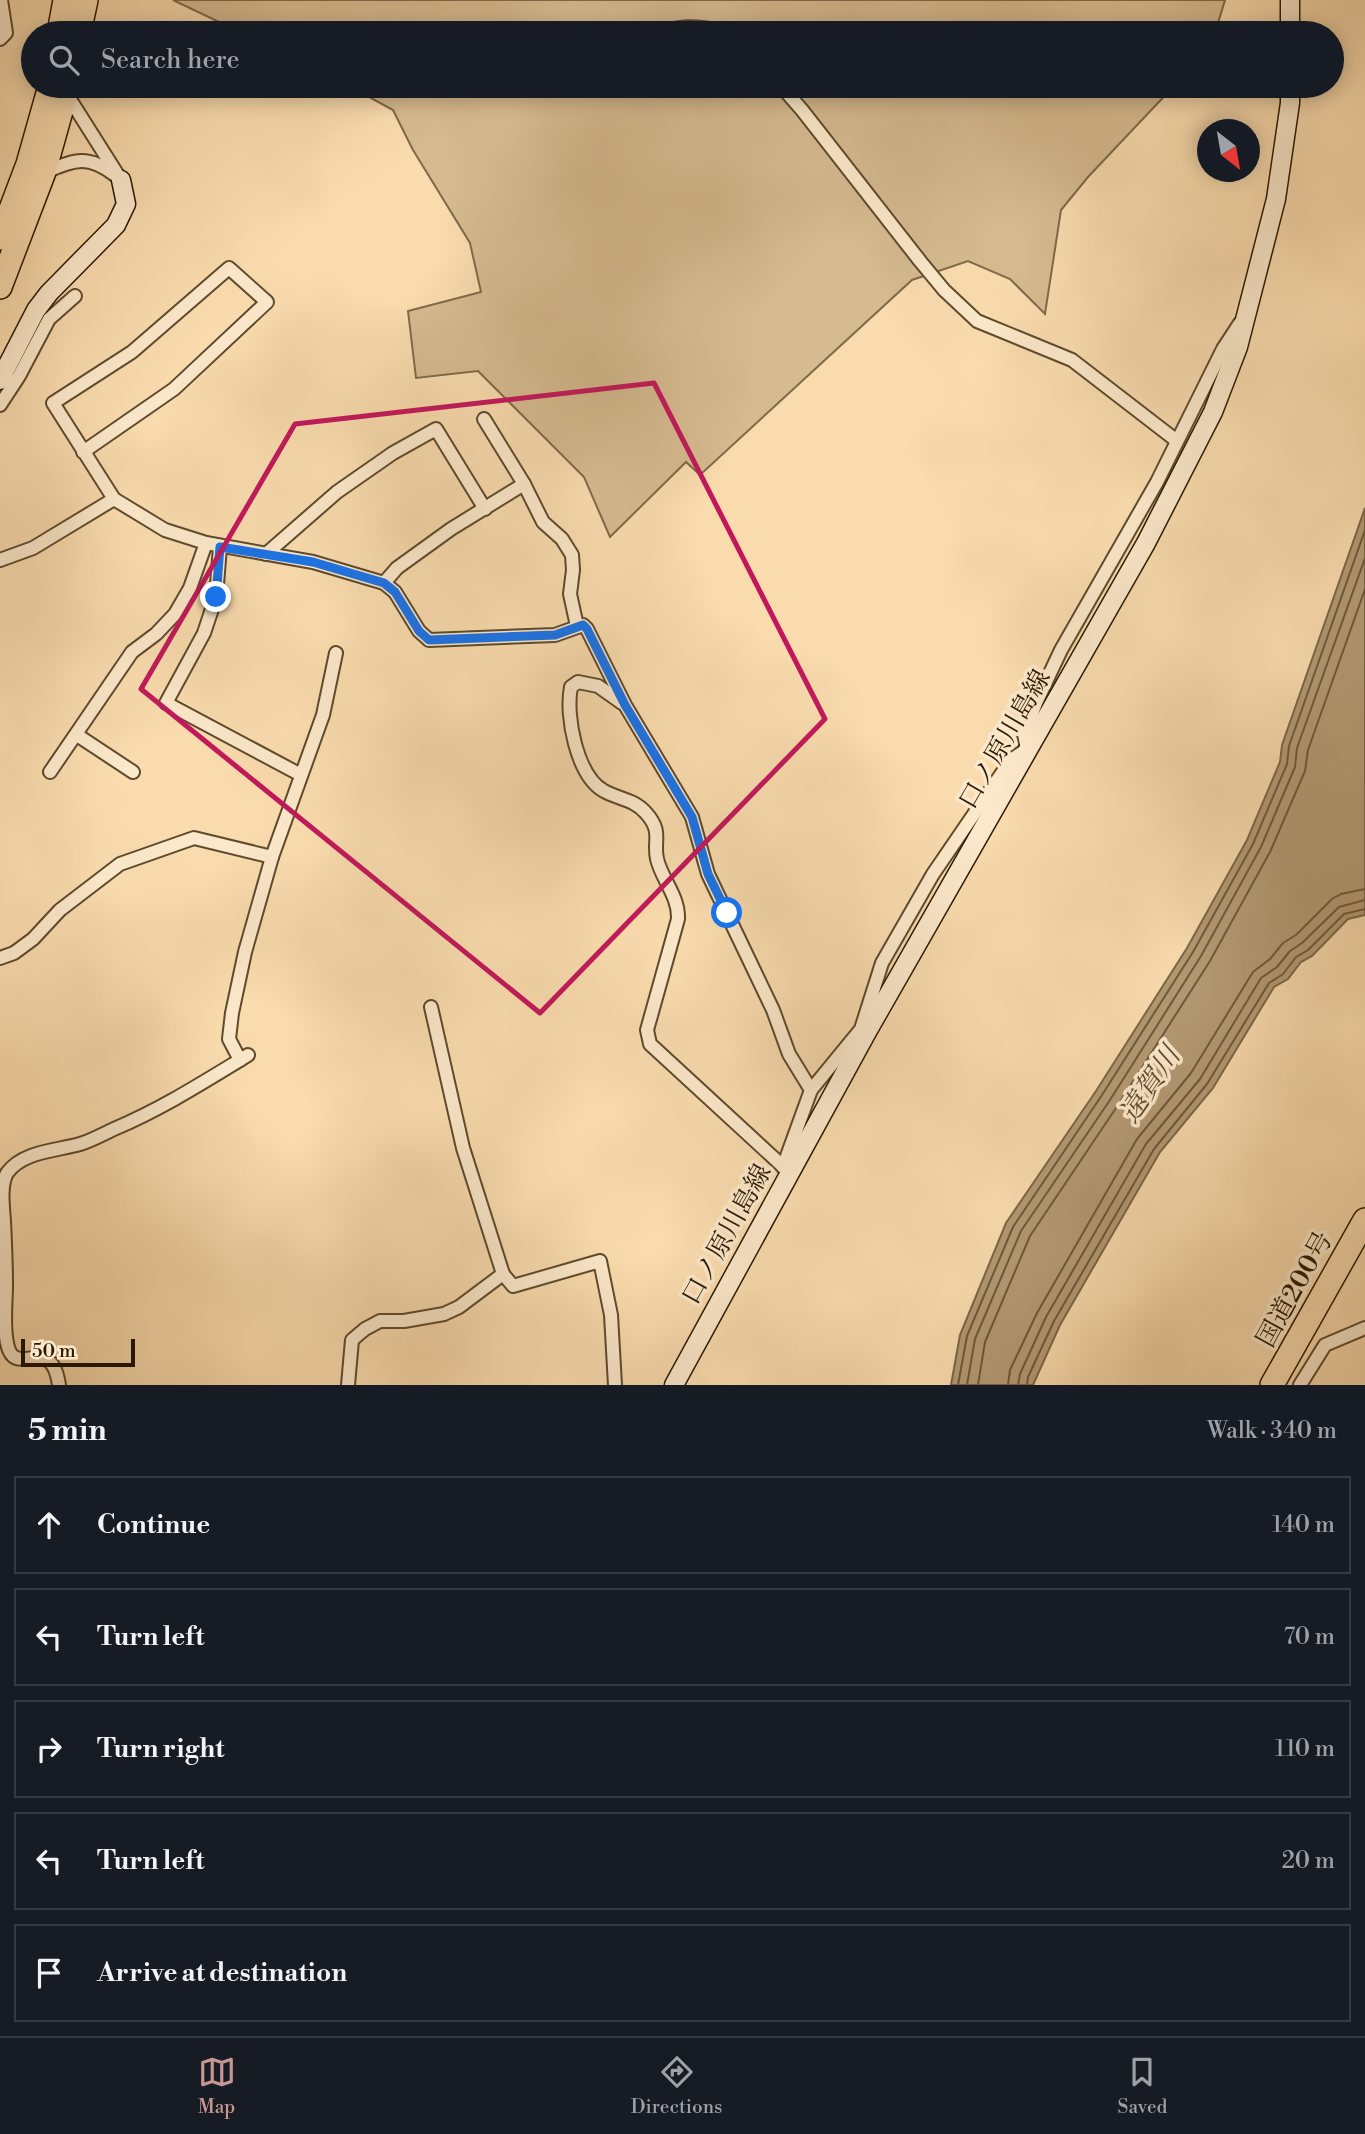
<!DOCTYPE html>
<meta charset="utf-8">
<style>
body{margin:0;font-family:"Libre Bodoni","Noto Serif JP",serif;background:#20242c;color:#f1f3f6}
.compass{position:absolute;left:1197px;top:119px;width:63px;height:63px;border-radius:50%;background:#171b24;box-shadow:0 4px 18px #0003;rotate:149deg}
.scale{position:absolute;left:21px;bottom:18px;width:114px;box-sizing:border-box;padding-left:7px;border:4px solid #2a1900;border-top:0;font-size:19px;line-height:24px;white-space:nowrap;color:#2a1900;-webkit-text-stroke:5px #fbe8ca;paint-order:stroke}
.stop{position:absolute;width:21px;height:21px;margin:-16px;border:5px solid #1a73e8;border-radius:50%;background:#fff}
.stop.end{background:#1a73e8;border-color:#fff;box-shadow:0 2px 7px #0008}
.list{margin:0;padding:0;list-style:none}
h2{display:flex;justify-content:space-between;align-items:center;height:91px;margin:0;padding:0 28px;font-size:30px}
h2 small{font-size:23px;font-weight:400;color:#9ea1a6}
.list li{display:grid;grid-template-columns:46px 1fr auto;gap:21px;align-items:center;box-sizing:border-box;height:98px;margin:0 14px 14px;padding:0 14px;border:2px solid #363941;border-radius:0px}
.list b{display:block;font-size:26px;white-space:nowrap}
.list em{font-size:23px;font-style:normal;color:#9ea1a6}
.icon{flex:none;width:38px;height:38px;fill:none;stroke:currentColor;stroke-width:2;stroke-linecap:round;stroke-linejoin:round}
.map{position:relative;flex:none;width:1365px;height:1385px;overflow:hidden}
.search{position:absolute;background:#171b24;box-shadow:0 4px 18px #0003;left:21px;right:21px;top:21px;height:77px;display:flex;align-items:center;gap:18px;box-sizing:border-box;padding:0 24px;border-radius:38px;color:#9ea1a6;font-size:26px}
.sheet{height:651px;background:#171b24}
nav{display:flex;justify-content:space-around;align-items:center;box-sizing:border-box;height:98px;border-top:2px solid #363941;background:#171b24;font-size:19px;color:#9ea1a6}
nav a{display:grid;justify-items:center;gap:4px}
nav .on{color:#c59692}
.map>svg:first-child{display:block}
</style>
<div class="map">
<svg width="1365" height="1385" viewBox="0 0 1365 1385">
<rect width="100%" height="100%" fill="#f9dbae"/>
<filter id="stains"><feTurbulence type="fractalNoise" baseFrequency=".00286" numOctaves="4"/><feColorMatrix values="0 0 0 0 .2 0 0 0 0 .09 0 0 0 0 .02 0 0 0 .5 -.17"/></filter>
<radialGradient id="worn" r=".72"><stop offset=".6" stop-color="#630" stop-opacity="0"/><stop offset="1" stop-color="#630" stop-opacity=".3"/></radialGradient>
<g fill="#d6ba90" stroke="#806a48" stroke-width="2">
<path d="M 173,0 L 1225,0 L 1215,33 L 242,33 Z"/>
<path d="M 349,86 L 1174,86 L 1088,177 L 1061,210 L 1045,314 L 1010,279 L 968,261 L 912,280 L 700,475 L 686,462 L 610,537 L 584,477 L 478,371 L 416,378 L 408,311 L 481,292 L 470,243 L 413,150 L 393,110 Z"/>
</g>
<path fill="#b39973" stroke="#7c6645" stroke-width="2" d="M 1365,508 L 1365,915 L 1348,919 L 1312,956 L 1301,962 L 1288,979 L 1274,987 L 1213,1088 L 1160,1152 L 1060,1325 L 1033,1385 L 951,1385 L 960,1335 L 1006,1223 L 1096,1091 L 1187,948 L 1247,840 L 1280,762 L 1282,745 Z"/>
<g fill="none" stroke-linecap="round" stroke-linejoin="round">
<g stroke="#6e593a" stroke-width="2">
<path d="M 958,1385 L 967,1336 L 1013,1227 L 1102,1095 L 1193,952 L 1253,844 L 1287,764 L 1289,746 L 1365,530"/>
<path d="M 967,1385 L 975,1339 L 1021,1231 L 1110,1100 L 1201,956 L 1261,847 L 1295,767 L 1297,748 L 1365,558"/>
<path d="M 978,1385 L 985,1342 L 1030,1236 L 1118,1105 L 1210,961 L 1270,852 L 1305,771 L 1308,750 L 1365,589"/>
<path d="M 1008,1385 L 1010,1370 L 1037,1313 L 1137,1139 L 1191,1073 L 1253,972 L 1270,959 L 1283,943 L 1296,935 L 1332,899 L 1341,894 L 1365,889"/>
<path d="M 1018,1385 L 1020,1374 L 1046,1317 L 1146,1144 L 1200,1079 L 1261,978 L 1277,967 L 1290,951 L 1302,943 L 1339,907 L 1365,900"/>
<path d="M 1027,1385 L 1028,1377 L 1054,1321 L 1154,1149 L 1207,1084 L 1269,983 L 1283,974 L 1296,957 L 1308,950 L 1344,914 L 1365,909"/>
</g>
<g stroke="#5e4a2c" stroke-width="16">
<g id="street">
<path d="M 652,33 C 676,28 698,23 721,33"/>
<path d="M 0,39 L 6,33 L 1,0"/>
<path d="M 781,86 L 802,110 L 920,261 L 944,290 L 977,321 L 1072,360 L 1177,441"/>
<path d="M 66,93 L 121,180"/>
<path d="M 45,172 C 75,160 87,154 115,175"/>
<path d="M 0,405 L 19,376 L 49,319 L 75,296"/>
<path d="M 484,419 L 524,484 L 543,522 L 562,539 L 572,555 L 573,570 L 570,594 L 577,626"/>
<path d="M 83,452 L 174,389 L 267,302 L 229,268 L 132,352 L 53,403 L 114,499 L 165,530 L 206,543 L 313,562 L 384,583 L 395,592 L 419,631 L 429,640 L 555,635 L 583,625 L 587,629 L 625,705 L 692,817 L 708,874 L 773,1010 L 789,1054 L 811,1090 L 783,1167"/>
<path d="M 220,547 L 216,597 L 204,633 L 166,703 L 301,775"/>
<path d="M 266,554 L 337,492 L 393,453 L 436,429 L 485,509"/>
<path d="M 0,560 L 33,548 L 114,499"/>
<path d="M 384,583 L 397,568 L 451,529 L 524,484"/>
<path d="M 622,703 L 598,686 L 578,682 L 571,687 C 565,716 577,776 604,791 C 618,799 634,799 646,813 C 663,832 653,840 657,859 C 662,880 679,896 678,919 L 647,1030 L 650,1044 L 789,1172"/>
<path d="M 77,735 L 133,772"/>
<path d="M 50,772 L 132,652 L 156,634 L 175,614 L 190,588 L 206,543"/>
<path d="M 0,958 L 14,953 L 33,939 L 60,910 L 120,864 L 194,838 L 272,857 L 323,715 L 336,653"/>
<path d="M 431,1007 L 463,1148 L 503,1274"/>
<path d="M 248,1055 L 240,1060 L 229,1039 L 232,1013 L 245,952 L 272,857"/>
<path d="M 811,1090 L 861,1029 L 882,963 L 933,874 L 1011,760 L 1027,749 L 1024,734 L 1036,703 L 1061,650 L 1157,482 L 1223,349 L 1240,323"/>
<path d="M 59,1385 C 51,1330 14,1382 7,1343 C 3,1324 6,1304 6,1284 C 6,1263 5,1242 4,1221 C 3,1206 0,1186 7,1173 C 23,1151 56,1151 80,1144 C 91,1141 103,1134 114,1129 C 159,1110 199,1085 240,1060"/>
<path d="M 348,1385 L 352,1340 L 365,1329 L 380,1321 L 404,1321 L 444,1314 L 459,1307 L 503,1274 L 513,1286 L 600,1261 L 611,1315 L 615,1385"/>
<path d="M 1300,1385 L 1325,1345 L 1365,1328"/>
</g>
</g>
<g stroke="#2a1900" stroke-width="21">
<g id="secondary">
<path d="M 1290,33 L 1290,0"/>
<path d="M 0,380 L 36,310 L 49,293 L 116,225 L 126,204 L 121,180"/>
<path d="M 674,1385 L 867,1032 L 1146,543 L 1213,412 L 1238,347 L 1276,199 L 1290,103 L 1290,86"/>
</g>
</g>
<g stroke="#2a1900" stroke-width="26">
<g id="highway">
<path d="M 59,33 L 65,0"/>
<path d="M 79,33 L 86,0"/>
<path d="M 0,238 L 28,164 L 50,86"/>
<path d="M 0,287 L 44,172 L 68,86"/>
<path d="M 1272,1385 L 1365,1220"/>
</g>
</g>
<use href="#street" stroke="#fbe8ca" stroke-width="12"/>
<use href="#secondary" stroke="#fbe8ca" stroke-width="18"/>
<use href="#highway" stroke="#f9dbae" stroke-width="23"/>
</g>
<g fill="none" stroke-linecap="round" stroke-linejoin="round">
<path stroke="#1a73e8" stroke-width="9" d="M 216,597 L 220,547 L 313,562 L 384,583 L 395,592 L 419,631 L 429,640 L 555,635 L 583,625 L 587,629 L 625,705 L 692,817 L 708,874 L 727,913"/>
</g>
<path fill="none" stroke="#c2185b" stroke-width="5" stroke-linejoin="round" d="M 654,383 L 825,719 L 540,1013 L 141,689 L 295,424 Z"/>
<g text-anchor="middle" stroke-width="7" stroke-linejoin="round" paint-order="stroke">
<g font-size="26" fill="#2a1900" stroke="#fbe8ca">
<text transform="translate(1004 739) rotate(-60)" y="9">口ノ原川島線</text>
<text transform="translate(726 1234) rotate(-61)" y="9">口ノ原川島線</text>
<text transform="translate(1294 1289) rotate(-61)" y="9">国道200号</text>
</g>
<g font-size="28" font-style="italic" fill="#614c2e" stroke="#fbe8ca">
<text transform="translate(1149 1084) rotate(-56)" y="10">遠賀川</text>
</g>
</g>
<rect width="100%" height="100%" filter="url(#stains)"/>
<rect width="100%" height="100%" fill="url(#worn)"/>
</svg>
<svg class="compass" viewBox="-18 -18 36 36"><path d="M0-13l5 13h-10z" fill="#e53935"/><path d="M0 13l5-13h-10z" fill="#9ea1a6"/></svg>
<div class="scale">50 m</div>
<div class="stop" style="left:727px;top:913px"></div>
<div class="stop end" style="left:216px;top:597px"></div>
<div class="search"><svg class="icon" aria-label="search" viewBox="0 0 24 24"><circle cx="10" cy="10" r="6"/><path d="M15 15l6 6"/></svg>Search here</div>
</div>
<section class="sheet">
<h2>5 min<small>Walk · 340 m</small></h2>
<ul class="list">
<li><svg class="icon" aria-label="ahead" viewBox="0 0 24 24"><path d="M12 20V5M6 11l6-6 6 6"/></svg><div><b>Continue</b></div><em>140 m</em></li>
<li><svg class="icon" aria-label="left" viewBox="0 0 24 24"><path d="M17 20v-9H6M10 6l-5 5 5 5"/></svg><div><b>Turn left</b></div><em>70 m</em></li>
<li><svg class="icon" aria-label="right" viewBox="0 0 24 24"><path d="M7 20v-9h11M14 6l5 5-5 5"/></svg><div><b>Turn right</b></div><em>110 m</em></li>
<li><svg class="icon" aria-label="left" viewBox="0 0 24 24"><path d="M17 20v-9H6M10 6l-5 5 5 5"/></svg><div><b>Turn left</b></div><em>20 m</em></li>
<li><svg class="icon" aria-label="arrive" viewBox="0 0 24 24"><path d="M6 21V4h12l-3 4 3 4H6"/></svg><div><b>Arrive at destination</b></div></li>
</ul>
</section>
<nav>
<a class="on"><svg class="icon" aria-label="map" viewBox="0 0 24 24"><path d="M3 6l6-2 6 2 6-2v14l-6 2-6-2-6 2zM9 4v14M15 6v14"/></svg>Map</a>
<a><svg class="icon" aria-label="directions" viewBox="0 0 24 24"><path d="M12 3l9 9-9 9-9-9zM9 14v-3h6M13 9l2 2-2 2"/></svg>Directions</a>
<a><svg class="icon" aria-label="saved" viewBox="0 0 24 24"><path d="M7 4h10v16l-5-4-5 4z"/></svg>Saved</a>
</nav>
